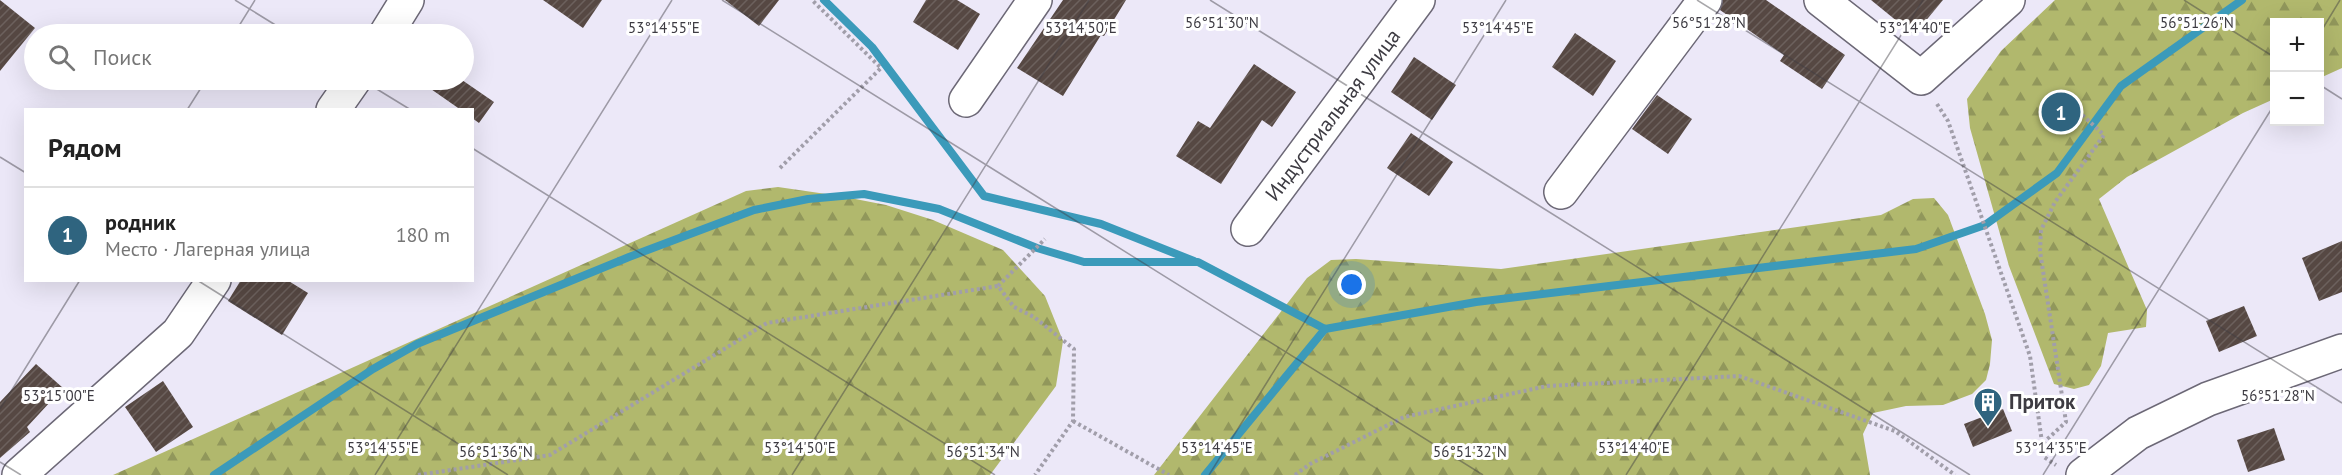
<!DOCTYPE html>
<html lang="ru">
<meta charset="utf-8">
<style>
body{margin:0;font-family:"PT Sans",sans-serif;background:#f2f2f2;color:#222}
.controls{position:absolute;right:18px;top:18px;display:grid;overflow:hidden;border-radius:0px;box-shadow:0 6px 24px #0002}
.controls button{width:54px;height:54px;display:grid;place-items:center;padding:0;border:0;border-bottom:2px solid #e0e0e0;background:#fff;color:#222;font:30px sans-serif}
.you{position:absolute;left:1352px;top:285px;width:21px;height:21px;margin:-15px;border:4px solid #fff;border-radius:50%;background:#1a73e8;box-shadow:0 0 0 9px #1a73e833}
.badge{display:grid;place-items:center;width:39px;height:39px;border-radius:50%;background:#2f647f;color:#fff;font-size:20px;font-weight:700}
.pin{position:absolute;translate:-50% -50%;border:3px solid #fff;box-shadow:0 2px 6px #0006}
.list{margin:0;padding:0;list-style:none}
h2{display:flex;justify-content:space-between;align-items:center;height:78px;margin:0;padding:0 24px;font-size:26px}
h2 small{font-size:20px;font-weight:400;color:#767676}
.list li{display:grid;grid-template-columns:39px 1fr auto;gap:18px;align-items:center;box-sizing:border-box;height:96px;padding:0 24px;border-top:2px solid #e0e0e0}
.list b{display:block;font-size:22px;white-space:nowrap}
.list p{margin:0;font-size:20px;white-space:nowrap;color:#767676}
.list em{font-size:20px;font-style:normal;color:#767676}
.icon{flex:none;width:33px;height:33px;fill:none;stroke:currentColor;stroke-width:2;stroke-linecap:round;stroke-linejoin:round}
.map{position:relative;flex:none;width:2342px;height:475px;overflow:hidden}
.search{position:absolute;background:#fff;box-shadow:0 6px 24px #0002;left:24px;top:24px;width:450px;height:66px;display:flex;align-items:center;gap:15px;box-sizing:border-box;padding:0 21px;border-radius:33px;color:#767676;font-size:22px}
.panel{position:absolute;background:#fff;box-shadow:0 6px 24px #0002;left:24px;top:108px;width:450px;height:174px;border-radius:0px}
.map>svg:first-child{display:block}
</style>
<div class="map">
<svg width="2342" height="475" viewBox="0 0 2342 475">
<defs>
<pattern id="forest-firs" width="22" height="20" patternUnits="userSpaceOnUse" patternTransform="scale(1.5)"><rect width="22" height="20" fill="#b1b86d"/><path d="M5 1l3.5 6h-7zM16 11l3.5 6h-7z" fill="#91975b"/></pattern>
<pattern id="building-hatch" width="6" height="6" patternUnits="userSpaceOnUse" patternTransform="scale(1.5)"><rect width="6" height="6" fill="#564843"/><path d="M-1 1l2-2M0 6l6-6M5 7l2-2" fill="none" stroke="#6c615d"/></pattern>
</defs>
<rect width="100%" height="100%" fill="#ece8f8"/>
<g fill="url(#forest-firs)">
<path d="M 2055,0 L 2342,0 L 2342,68 L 2320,78 L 2320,22 L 2274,22 L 2274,99 L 2243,113 L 2127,177 L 2099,199 L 2147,310 L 2146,327 L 2108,333 L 2101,366 L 2089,385 L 2074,389 L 2054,384 L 2009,266 L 1970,128 L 1967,99 L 2001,51 Z"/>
<path d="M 778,187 L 840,196 L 886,205 L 933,220 L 1003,250 L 1045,296 L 1063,341 L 1056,386 L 990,475 L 113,475 L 746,191 Z"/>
<path d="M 1934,198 L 1948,215 L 1985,314 L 1992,340 L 1990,364 L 1986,380 L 1972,394 L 1943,405 L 1906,406 L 1873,413 L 1863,434 L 1870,475 L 1154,475 L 1307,278 L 1331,260 L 1356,259 L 1501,269 L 1881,215 L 1913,199 Z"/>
</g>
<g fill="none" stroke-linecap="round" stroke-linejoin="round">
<g stroke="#3b9aba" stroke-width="8">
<path d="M 824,0 L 872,47 L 984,196 L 1101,224 L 1194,261"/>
<path d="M 214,475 L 373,369 L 417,344 L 629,257 L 754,210 L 808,199 L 864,194 L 939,209 L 1037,248 L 1084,262 L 1198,262 L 1325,329 L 1476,302 L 1916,249 L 1985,225 L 2057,173 L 2121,86 L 2242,0"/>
<path d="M 1205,475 L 1325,329"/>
</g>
</g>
<g fill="url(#building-hatch)">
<path d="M 0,0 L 35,28 L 0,71 Z"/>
<path d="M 543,0 L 602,0 L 583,28 Z"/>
<path d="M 725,0 L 779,0 L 759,26 Z"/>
<path d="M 926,0 L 957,0 L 980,14 L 958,50 L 913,22 Z"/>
<path d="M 1063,0 L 1126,0 L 1104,36 L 1101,35 L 1063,96 L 1017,68 Z"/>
<path d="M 1723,0 L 1766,0 L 1845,55 L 1822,89 L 1780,61 L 1784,55 L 1720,10 Z"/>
<path d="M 1871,0 L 1943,0 L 1914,35 Z"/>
<path d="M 1575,33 L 1616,61 L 1593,96 L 1552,67 Z"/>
<path d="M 1414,57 L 1456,85 L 1432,120 L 1391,92 Z"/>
<path d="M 1254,64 L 1296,92 L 1272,127 L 1262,120 L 1221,184 L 1176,156 L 1198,121 L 1210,128 Z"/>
<path d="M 418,80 L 462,80 L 494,102 L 479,123 L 472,118 L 472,110 L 461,110 Z"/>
<path d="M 1657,95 L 1692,119 L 1668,154 L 1632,129 Z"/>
<path d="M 1411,133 L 1453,162 L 1429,196 L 1387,168 Z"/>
<path d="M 2342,241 L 2342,292 L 2319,301 L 2302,258 Z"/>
<path d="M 241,280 L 287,280 L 308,293 L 282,335 L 228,301 Z"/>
<path d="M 2244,306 L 2257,336 L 2219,352 L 2206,321 Z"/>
<path d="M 36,364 L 63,388 L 27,427 L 30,432 L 0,458 L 0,402 Z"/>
<path d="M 163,381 L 193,427 L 156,452 L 125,407 Z"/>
<path d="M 2003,409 L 2012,431 L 1973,447 L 1964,424 Z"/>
<path d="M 2274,428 L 2285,460 L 2248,472 L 2237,440 Z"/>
</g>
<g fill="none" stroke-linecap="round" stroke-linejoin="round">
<g stroke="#6c6876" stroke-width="36">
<g id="minor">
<path d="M 1821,0 L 1921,78 L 2008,0"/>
<path d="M 386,34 L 407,0"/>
<path d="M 966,100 L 1035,0"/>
<path d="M 333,110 L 354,80"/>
<path d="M 1561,192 L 1705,0"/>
<path d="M 1248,229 L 1418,0"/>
<path d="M 19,475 L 178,333 L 214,280"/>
<path d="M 2083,475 L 2138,433 L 2208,399 L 2342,351"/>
</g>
</g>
<g stroke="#a19eaa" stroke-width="4" stroke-dasharray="3 3" stroke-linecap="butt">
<path d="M 1937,104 L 1948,121 L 2030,356 L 2044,457 L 2056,465"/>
<path d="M 780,168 L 881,68 L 812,0"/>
<path d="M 998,286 L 1045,239"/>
<path d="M 1073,421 L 1169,475"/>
<path d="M 2043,443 L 2066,422 L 2040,251 L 2041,230 L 2055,202 L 2104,135 L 2078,111"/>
<path d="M 418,475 L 550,455 L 767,323 L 998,286 L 1014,307 L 1034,317 L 1074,349 L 1073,421 L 1035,475"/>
<path d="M 1295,475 L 1310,464 L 1404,417 L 1547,386 L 1739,376 L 1895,431 L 1955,475"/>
</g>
<use href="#minor" stroke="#fff" stroke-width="33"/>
</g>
<path fill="none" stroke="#3d3b42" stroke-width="1.5" stroke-opacity="0.45" d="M 235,0 L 290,34M 722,0 L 1483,475M 1210,0 L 1970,475M 1697,0 L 2342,403M 2184,0 L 2274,57M 2320,33 L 2340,0M 234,34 L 255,0M 362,80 L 411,110M 2320,85 L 2342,99M 187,110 L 206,80M 472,148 L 995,475M 0,157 L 26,173M 197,280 L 508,475M 0,409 L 80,280M 0,462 L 21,475M 375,475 L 672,0M 792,475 L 1089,0M 1209,475 L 1506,0M 1626,475 L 1923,0M 2043,475 L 2274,105"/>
<defs>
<g id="building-pin" transform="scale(1.5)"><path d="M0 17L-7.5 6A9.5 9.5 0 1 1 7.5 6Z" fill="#2f647f" stroke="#fff"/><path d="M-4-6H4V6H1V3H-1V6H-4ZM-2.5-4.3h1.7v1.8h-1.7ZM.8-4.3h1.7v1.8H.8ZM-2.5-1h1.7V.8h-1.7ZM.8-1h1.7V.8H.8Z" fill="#fff"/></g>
</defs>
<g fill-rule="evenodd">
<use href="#building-pin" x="1988" y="402"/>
</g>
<g text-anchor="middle" stroke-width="6" stroke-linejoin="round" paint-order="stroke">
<g font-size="21" fill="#3d3b42" stroke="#fff">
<text transform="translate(1333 115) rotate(-53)" y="7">Индустриальная улица</text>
</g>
<g font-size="21" font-weight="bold" fill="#3d3b42" stroke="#fff" text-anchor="start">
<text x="2009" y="409">Приток</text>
</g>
</g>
<g font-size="15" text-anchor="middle" fill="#3d3b42" stroke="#fff" stroke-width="6" stroke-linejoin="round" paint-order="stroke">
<text x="2197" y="28">56°51'26"N</text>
<text x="1222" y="28">56°51'30"N</text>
<text x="1709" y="28">56°51'28"N</text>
<text x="1915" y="33">53°14'40"E</text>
<text x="664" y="33">53°14'55"E</text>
<text x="1081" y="33">53°14'50"E</text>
<text x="1498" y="33">53°14'45"E</text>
<text x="2278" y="401">56°51'28"N</text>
<text x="59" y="401">53°15'00"E</text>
<text x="383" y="453">53°14'55"E</text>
<text x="800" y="453">53°14'50"E</text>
<text x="1217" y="453">53°14'45"E</text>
<text x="1634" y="453">53°14'40"E</text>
<text x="2051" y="453">53°14'35"E</text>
<text x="496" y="457">56°51'36"N</text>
<text x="983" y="457">56°51'34"N</text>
<text x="1470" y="457">56°51'32"N</text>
</g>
</svg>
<div class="controls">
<button>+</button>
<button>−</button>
</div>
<div class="you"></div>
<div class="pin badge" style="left:2061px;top:112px">1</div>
<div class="search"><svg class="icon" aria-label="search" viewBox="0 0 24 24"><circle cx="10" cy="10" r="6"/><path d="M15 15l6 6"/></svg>Поиск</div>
<section class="panel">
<h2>Рядом<small></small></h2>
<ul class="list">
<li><span class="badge">1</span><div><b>родник</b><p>Место · Лагерная улица</p></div><em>180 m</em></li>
</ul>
</section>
</div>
